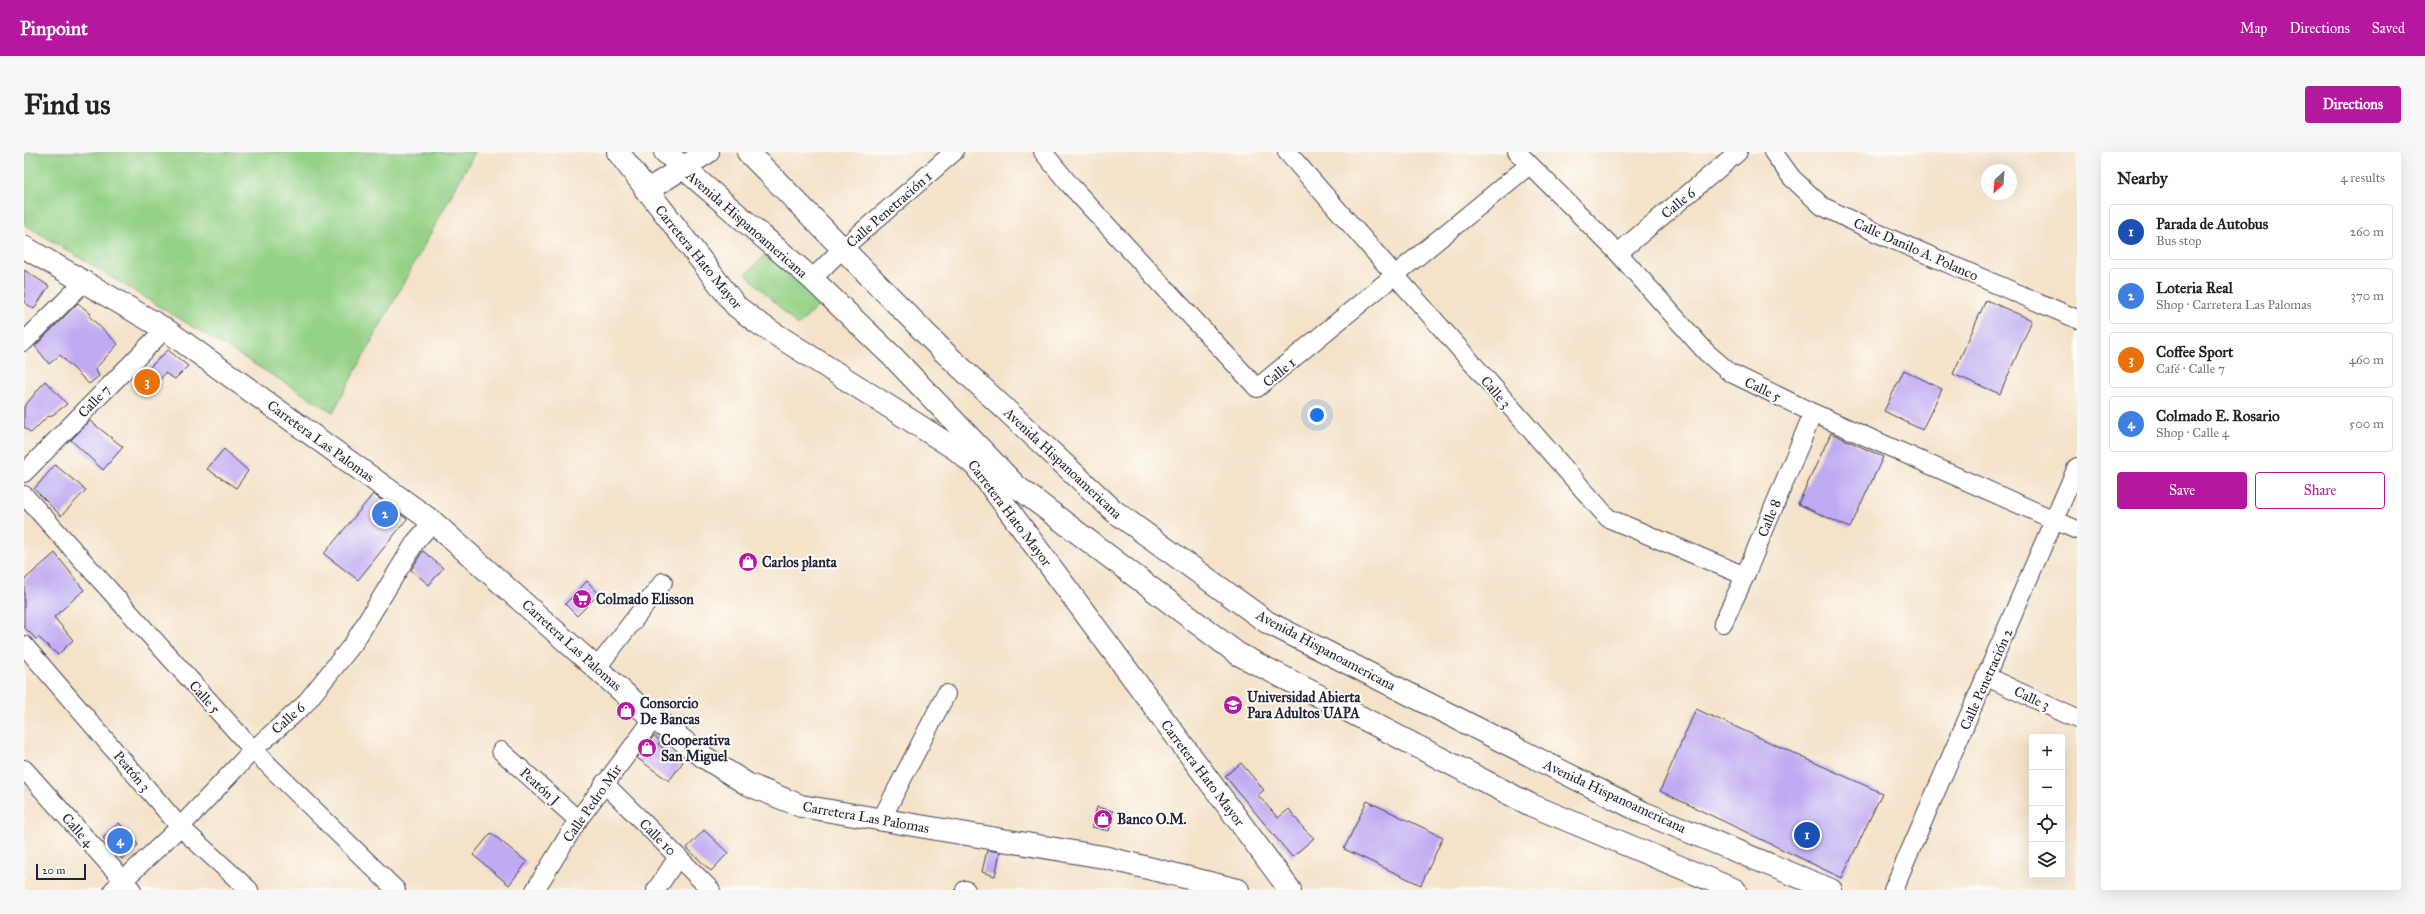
<!DOCTYPE html>
<meta charset="utf-8">
<style>
body{margin:0;font-family:"IM FELL Great Primer",serif;background:#f6f6f6;color:#222}
.controls{position:absolute;right:12px;bottom:12px;display:grid;overflow:hidden;border-radius:4px;box-shadow:0 4px 16px #0002}
.controls button{width:36px;height:36px;display:grid;place-items:center;padding:0;border:0;border-bottom:1px solid #e0e0e0;background:#fff;color:#222;font:20px sans-serif}
.compass{position:absolute;left:1957px;top:12px;width:36px;height:36px;border-radius:50%;background:#fff;box-shadow:0 4px 16px #0002;rotate:206deg}
.scale{position:absolute;left:12px;bottom:10px;width:50px;box-sizing:border-box;padding-left:4px;border:2px solid #22223b;border-top:0;font-size:11px;line-height:14px;white-space:nowrap;color:#22223b;-webkit-text-stroke:3px #fdfcf7;paint-order:stroke}
.you{position:absolute;left:1293px;top:263px;width:14px;height:14px;margin:-10px;border:3px solid #fff;border-radius:50%;background:#1a73e8;box-shadow:0 0 0 6px #1a73e833}
.badge{display:grid;place-items:center;width:26px;height:26px;border-radius:50%;background:#b5179e;color:#fff;font-size:13px;font-weight:700}
.pin{position:absolute;translate:-50% -50%;border:2px solid #fff;box-shadow:0 1px 4px #0006}
.list{margin:0;padding:0;list-style:none}
h2{display:flex;justify-content:space-between;align-items:center;height:52px;margin:0;padding:0 16px;font-size:17px}
h2 small{font-size:13px;font-weight:400;color:#767676}
.list li{display:grid;grid-template-columns:26px 1fr auto;gap:12px;align-items:center;box-sizing:border-box;height:56px;margin:0 8px 8px;padding:0 8px;border:1px solid #e0e0e0;border-radius:4px}
.list b{display:block;font-size:15px;white-space:nowrap}
.list p{margin:0;font-size:13px;white-space:nowrap;color:#767676}
.list em{font-size:13px;font-style:normal;color:#767676}
.actions{display:flex;gap:8px;padding:12px 16px}
.actions a{flex:1;padding:9px 0;border:1px solid #b5179e;border-radius:4px;text-align:center;font-size:14px;color:#b5179e}
.actions .main{background:#b5179e;color:#fff}
.icon{flex:none;width:22px;height:22px;fill:none;stroke:currentColor;stroke-width:2;stroke-linecap:round;stroke-linejoin:round}
.map{position:relative;flex:none;width:2053px;height:738px;overflow:hidden;border-radius:4px}
header{display:flex;align-items:center;gap:24px;box-sizing:border-box;height:56px;padding:0 20px;background:#b5179e;color:#fff}
header strong{font-size:19px}
nav{display:flex;gap:22px;margin-inline-start:auto;font-size:14px}
.intro{display:flex;align-items:center;justify-content:space-between;box-sizing:border-box;height:96px;padding:0 24px}
h1{margin:0;font-size:28px}
.button{padding:10px 18px;border-radius:4px;background:#b5179e;color:#fff;font-size:14px;font-weight:700}
main{display:flex;gap:24px;padding:0 24px}
aside{flex:1;background:#fff;border-radius:4px;box-shadow:0 4px 16px #0002}
.map>svg:first-child{display:block}
</style>
<header>
<strong>Pinpoint</strong>
<nav><a>Map</a><a>Directions</a><a>Saved</a></nav>
</header>
<div class="intro"><h1>Find us</h1><a class="button">Directions</a></div>
<main>
<div class="map">
<svg width="2053" height="738" viewBox="0 0 2053 738">
<rect width="100%" height="100%" fill="#fdfcf7"/>
<filter id="ink" filterUnits="userSpaceOnUse"><feTurbulence type="fractalNoise" baseFrequency=".025" numOctaves="2"/><feDisplacementMap in="SourceGraphic" scale="8" xChannelSelector="R" yChannelSelector="G"/><feConvolveMatrix kernelMatrix="1 2 1 2 8 2 1 2 1" color-interpolation-filters="sRGB"/></filter>
<filter id="wash" filterUnits="userSpaceOnUse"><feTurbulence type="fractalNoise" baseFrequency=".012" numOctaves="4" result="noise"/><feDisplacementMap in="SourceGraphic" scale="16" xChannelSelector="R" yChannelSelector="G"/><feGaussianBlur stdDeviation="0.9" result="paint"/><feColorMatrix in="noise" values="0 0 0 0 0 0 0 0 0 0 0 0 0 0 0 0 0 1.4 0 .05"/><feComposite in="paint" operator="in"/></filter>
<g filter="url(#wash)">
<rect width="100%" height="100%" fill="#f4e2c9"/>
<g fill="#95d288" stroke="#5c7a62">
<path d="M 0,0 L 451,0 L 309,260 L 0,72 Z"/>
<path d="M 745,99 L 797,151 L 774,174 L 722,122 Z"/>
</g>
<g id="blocks">
<g fill="#bfabf2">
<path d="M 0,118 L 25,134 L 10,157 L 0,150 Z"/>
<path d="M 1962,148 L 2008,168 L 1976,242 L 1929,222 Z"/>
<path d="M 54,151 L 67,162 L 65,164 L 94,192 L 71,217 L 75,224 L 65,232 L 36,203 L 25,212 L 11,194 Z"/>
<path d="M 144,198 L 164,214 L 151,227 L 141,221 L 127,240 L 111,229 Z"/>
<path d="M 1880,218 L 1918,237 L 1898,278 L 1860,259 Z"/>
<path d="M 21,229 L 43,252 L 26,265 L 24,264 L 7,281 L 0,275 L 0,255 Z"/>
<path d="M 66,269 L 99,295 L 79,318 L 47,288 Z"/>
<path d="M 1807,281 L 1859,305 L 1826,376 L 1774,352 Z"/>
<path d="M 200,297 L 224,319 L 212,336 L 183,317 Z"/>
<path d="M 31,313 L 62,338 L 37,364 L 10,337 Z"/>
<path d="M 349,342 L 383,367 L 334,428 L 300,402 Z"/>
<path d="M 399,399 L 419,416 L 405,433 L 387,418 Z"/>
<path d="M 31,401 L 60,438 L 30,465 L 49,488 L 34,503 L 14,485 L 12,487 L 0,475 L 0,428 Z"/>
<path d="M 563,429 L 575,442 L 553,464 L 541,452 Z"/>
<path d="M 1672,557 L 1858,641 L 1818,726 L 1636,639 Z"/>
<path d="M 630,584 L 637,589 L 634,592 L 659,610 L 645,629 L 613,606 Z"/>
<path d="M 1217,611 L 1240,638 L 1234,643 L 1254,666 L 1265,657 L 1279,676 L 1290,686 L 1268,705 L 1201,624 Z"/>
<path d="M 1343,649 L 1419,685 L 1397,733 L 1320,697 Z"/>
<path d="M 1073,655 L 1089,659 L 1085,679 L 1068,675 Z"/>
<path d="M 95,671 L 114,693 L 98,707 L 79,686 Z"/>
<path d="M 680,678 L 704,701 L 687,719 L 663,696 Z"/>
<path d="M 467,681 L 503,710 L 485,733 L 449,703 Z"/>
<path d="M 963,698 L 976,700 L 971,724 L 958,720 Z"/>
</g>
</g>
</g>
<g filter="url(#ink)">
<use href="#blocks" fill-opacity="0" stroke="#423f50" stroke-width="1"/>
<g fill="none" stroke-linecap="round" stroke-linejoin="round">
<g stroke="#423f50" stroke-width="20">
<g id="street">
<path d="M 1019,0 L 1045,32 L 1233,236 L 1504,14"/>
<path d="M 1263,0 L 1584,366 L 1721,424"/>
<path d="M 1493,0 L 1594,101 L 1682,200 L 1705,220 L 1789,261 L 2053,378"/>
<path d="M 1749,0 L 1768,26 L 1798,54 L 1851,80 L 2053,167"/>
<path d="M 1594,101 L 1714,0"/>
<path d="M 788,127 L 818,97 L 930,0"/>
<path d="M 0,190 L 59,131"/>
<path d="M 0,321 L 141,177"/>
<path d="M 0,343 L 229,598 L 372,738"/>
<path d="M 1699,471 L 1721,424 L 1789,261"/>
<path d="M 0,493 L 156,675 L 225,738"/>
<path d="M 572,517 L 639,430"/>
<path d="M 1963,525 L 2053,567"/>
<path d="M 477,599 L 554,668"/>
<path d="M 0,617 L 108,738"/>
<path d="M 580,631 L 687,738"/>
<path d="M 857,668 L 922,542"/>
<path d="M 89,738 L 156,675 L 229,598 L 280,553 L 329,492 L 392,389 L 409,370"/>
<path d="M 511,738 L 554,668 L 630,566"/>
<path d="M 632,738 L 654,705"/>
<path d="M 941,738 L 942,738"/>
<path d="M 1869,738 L 2053,315"/>
</g>
</g>
<g stroke="#423f50" stroke-width="24">
<g id="secondary">
<path d="M 594,0 L 712,154 L 734,171 L 933,298 L 952,314 L 1266,738"/>
<path d="M 622,39 L 684,0"/>
<path d="M 0,95 L 141,177 L 409,370 L 618,557 L 680,605 L 723,632 L 777,654 L 1079,705 L 1214,738"/>
</g>
</g>
<g stroke="#423f50" stroke-width="24">
<g id="primary">
<path d="M 641,0 L 788,127 L 871,207 L 992,334 L 1214,502 L 1507,653 L 1711,738"/>
<path d="M 724,0 L 920,200 L 1090,359 L 1243,470 L 1620,661 L 1807,738"/>
</g>
</g>
<use href="#street" stroke="#fff" stroke-width="18"/>
<use href="#secondary" stroke="#fff" stroke-width="22"/>
<use href="#primary" stroke="#fff" stroke-width="22"/>
</g>
</g>
<defs>
<g id="shop-disc" transform="scale(1)"><circle r="9.5" fill="#b5179e" stroke="#fdfcf7"/><path d="M-5-2.5h2.3a2.7 3.5 0 0 1 5.4 0H5L5.5 6h-11ZM-1.5-2.5h3a1.5 2.3 0 0 0-3 0Z" fill="#fff"/></g>
<g id="supermarket-disc" transform="scale(1)"><circle r="9.5" fill="#b5179e" stroke="#fdfcf7"/><path d="M-6-5.5h2.5l.6 2H6L4.5 2H-2.5L-4.4-4H-6ZM-1.5 3.2a1.3 1.3 0 1 0 .1 0ZM3 3.2a1.3 1.3 0 1 0 .1 0Z" fill="#fff"/></g>
<g id="university-disc" transform="scale(1)"><circle r="9.5" fill="#b5179e" stroke="#fdfcf7"/><path d="M0-5L7-2L0 1L-7-2ZM-4 1L0 2.5L4 1V4Q0 6-4 4Z" fill="#fff"/></g>
</defs>
<g fill-rule="evenodd">
<use href="#shop-disc" x="724" y="410"/>
<use href="#supermarket-disc" x="558" y="447"/>
<use href="#university-disc" x="1209" y="553"/>
<use href="#shop-disc" x="602" y="559"/>
<use href="#shop-disc" x="623" y="596"/>
<use href="#shop-disc" x="1079" y="667"/>
</g>
<g text-anchor="middle" stroke-width="4" stroke-linejoin="round" paint-order="stroke">
<g font-size="14" fill="#22223b" stroke="#fdfcf7">
<text transform="translate(1654 51) rotate(-40)" y="5">Calle 6</text>
<text transform="translate(865 57) rotate(-41)" y="5">Calle Penetración 1</text>
<text transform="translate(723 72) rotate(41)" y="5">Avenida Hispanoamericana</text>
<text transform="translate(1892 97) rotate(24)" y="5">Calle Danilo A. Polanco</text>
<text transform="translate(675 105) rotate(51)" y="5">Carretera Hato Mayor</text>
<text transform="translate(1255 220) rotate(-39)" y="5">Calle 1</text>
<text transform="translate(1739 237) rotate(25)" y="5">Calle 5</text>
<text transform="translate(1472 240) rotate(49)" y="5">Calle 3</text>
<text transform="translate(70 249) rotate(-46)" y="5">Calle 7</text>
<text transform="translate(297 289) rotate(36)" y="5">Carretera Las Palomas</text>
<text transform="translate(1039 311) rotate(43)" y="5">Avenida Hispanoamericana</text>
<text transform="translate(986 361) rotate(53)" y="5">Carretera Hato Mayor</text>
<text transform="translate(1745 366) rotate(-68)" y="5">Calle 8</text>
<text transform="translate(548 493) rotate(42)" y="5">Carretera Las Palomas</text>
<text transform="translate(1302 498) rotate(28)" y="5">Avenida Hispanoamericana</text>
<text transform="translate(1962 527) rotate(-66)" y="5">Calle Penetración 2</text>
<text transform="translate(181 545) rotate(48)" y="5">Calle 5</text>
<text transform="translate(2008 546) rotate(25)" y="5">Calle 3</text>
<text transform="translate(264 566) rotate(-42)" y="5">Calle 6</text>
<text transform="translate(108 619) rotate(50)" y="5">Peatón 3</text>
<text transform="translate(1179 621) rotate(53)" y="5">Carretera Hato Mayor</text>
<text transform="translate(516 634) rotate(42)" y="5">Peatón J</text>
<text transform="translate(1591 644) rotate(25)" y="5">Avenida Hispanoamericana</text>
<text transform="translate(568 651) rotate(-55)" y="5">Calle Pedro Mir</text>
<text transform="translate(842 665) rotate(10)" y="5">Carretera Las Palomas</text>
<text transform="translate(54 678) rotate(48)" y="5">Calle 4</text>
<text transform="translate(634 685) rotate(45)" y="5">Calle 10</text>
</g>
<g font-size="14" font-weight="bold" fill="#22223b" stroke="#fdfcf7" text-anchor="start">
<text x="738" y="415">Carlos planta</text>
<text x="572" y="452">Colmado Elisson</text>
<text x="1223" y="550">Universidad Abierta<tspan x="1223" dy="16">Para Adultos UAPA</tspan></text>
<text x="616" y="556">Consorcio<tspan x="616" dy="16">De Bancas</tspan></text>
<text x="637" y="593">Cooperativa<tspan x="637" dy="16">San Miguel</tspan></text>
<text x="1093" y="672">Banco O.M.</text>
</g>
</g>
</svg>
<div class="controls">
<button>+</button>
<button>−</button>
<button><svg class="icon" aria-label="locate" viewBox="0 0 24 24"><circle cx="12" cy="12" r="6"/><path d="M12 2v4M12 18v4M2 12h4M18 12h4"/></svg></button>
<button><svg class="icon" aria-label="layers" viewBox="0 0 24 24"><path d="M12 4l9 5-9 5-9-5zM3 14l9 5 9-5"/></svg></button>
</div>
<svg class="compass" viewBox="-18 -18 36 36"><path d="M0-13l5 13h-10z" fill="#e53935"/><path d="M0 13l5-13h-10z" fill="#767676"/></svg>
<div class="scale">20 m</div>
<div class="you"></div>
<div class="pin badge" style="left:1783px;top:683px;background:#1a4fb4">1</div>
<div class="pin badge" style="left:361px;top:362px;background:#3f7fe0">2</div>
<div class="pin badge" style="left:123px;top:230px;background:#e8710a">3</div>
<div class="pin badge" style="left:96px;top:689px;background:#3f7fe0">4</div>
</div>
<aside>
<h2>Nearby<small>4 results</small></h2>
<ul class="list">
<li><span class="badge" style="background:#1a4fb4">1</span><div><b>Parada de Autobus</b><p>Bus stop</p></div><em>260 m</em></li>
<li><span class="badge" style="background:#3f7fe0">2</span><div><b>Loteria Real</b><p>Shop · Carretera Las Palomas</p></div><em>370 m</em></li>
<li><span class="badge" style="background:#e8710a">3</span><div><b>Coffee Sport</b><p>Café · Calle 7</p></div><em>460 m</em></li>
<li><span class="badge" style="background:#3f7fe0">4</span><div><b>Colmado E. Rosario</b><p>Shop · Calle 4</p></div><em>500 m</em></li>
</ul>
<div class="actions"><a class="main">Save</a><a>Share</a></div>
</aside>
</main>
